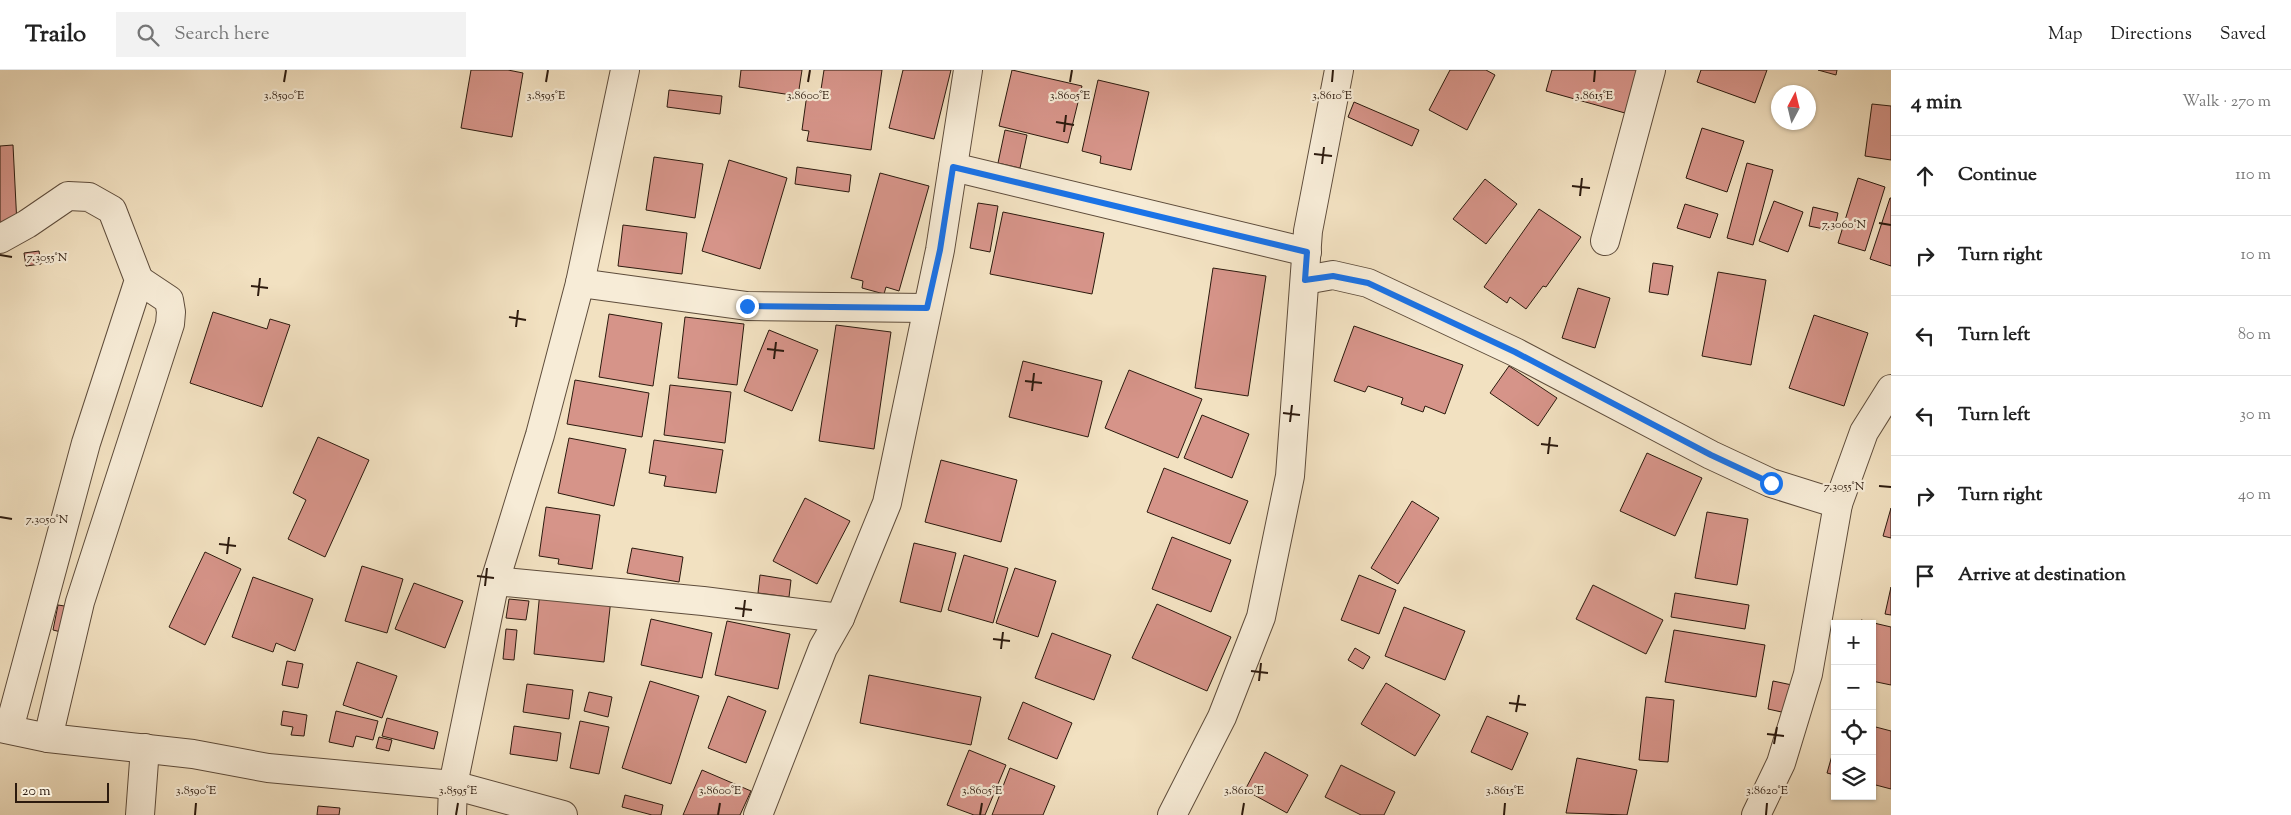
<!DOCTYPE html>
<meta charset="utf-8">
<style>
body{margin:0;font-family:"Sorts Mill Goudy",serif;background:#f2f2f2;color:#222}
.controls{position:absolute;right:15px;bottom:15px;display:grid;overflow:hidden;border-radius:0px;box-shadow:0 1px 4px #0004}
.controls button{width:45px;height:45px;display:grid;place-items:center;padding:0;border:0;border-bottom:1px solid #e0e0e0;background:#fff;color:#222;font:25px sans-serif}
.compass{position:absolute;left:1771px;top:15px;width:45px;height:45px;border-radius:50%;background:#fff;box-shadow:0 1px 4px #0004;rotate:7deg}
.scale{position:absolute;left:15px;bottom:12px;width:94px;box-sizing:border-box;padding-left:5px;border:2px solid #2c1a0e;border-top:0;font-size:14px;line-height:18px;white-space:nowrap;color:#2c1a0e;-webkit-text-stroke:4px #f7ecd7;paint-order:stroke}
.stop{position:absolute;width:15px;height:15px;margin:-11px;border:4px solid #1a73e8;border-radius:50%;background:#fff}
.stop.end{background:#1a73e8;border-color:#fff;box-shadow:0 1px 5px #0008}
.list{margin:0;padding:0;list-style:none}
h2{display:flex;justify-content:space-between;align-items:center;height:65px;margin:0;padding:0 20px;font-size:21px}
h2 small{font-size:16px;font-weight:400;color:#767676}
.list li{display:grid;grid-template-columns:32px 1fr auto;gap:15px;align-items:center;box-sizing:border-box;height:80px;padding:0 20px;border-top:1px solid #e0e0e0}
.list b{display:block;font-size:19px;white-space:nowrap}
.list em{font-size:16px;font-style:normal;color:#767676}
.icon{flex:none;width:28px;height:28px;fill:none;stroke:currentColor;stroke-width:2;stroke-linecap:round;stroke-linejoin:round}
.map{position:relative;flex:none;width:1891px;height:745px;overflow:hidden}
header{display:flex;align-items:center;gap:30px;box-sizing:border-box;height:70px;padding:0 25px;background:#fff;border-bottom:1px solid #e0e0e0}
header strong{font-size:24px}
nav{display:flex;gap:28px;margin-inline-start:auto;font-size:18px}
.search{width:350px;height:45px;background:#f2f2f2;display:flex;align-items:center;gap:12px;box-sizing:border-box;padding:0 18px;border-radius:0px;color:#767676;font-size:19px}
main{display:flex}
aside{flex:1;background:#fff}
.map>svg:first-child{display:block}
</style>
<header>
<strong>Trailo</strong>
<div class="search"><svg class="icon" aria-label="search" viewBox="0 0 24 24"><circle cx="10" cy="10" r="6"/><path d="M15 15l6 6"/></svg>Search here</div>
<nav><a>Map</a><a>Directions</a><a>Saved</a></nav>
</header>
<main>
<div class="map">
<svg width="1891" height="745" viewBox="0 0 1891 745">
<rect width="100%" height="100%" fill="#f2e1c1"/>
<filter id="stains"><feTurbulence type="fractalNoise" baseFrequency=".004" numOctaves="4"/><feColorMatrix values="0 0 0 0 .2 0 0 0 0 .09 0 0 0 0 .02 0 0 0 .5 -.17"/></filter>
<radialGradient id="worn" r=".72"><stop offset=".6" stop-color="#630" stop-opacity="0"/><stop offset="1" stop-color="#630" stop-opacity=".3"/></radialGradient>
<g fill="#d69489" stroke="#2c1a0e">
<path d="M 471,0 L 508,0 L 523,3 L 512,67 L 461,58 Z"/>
<path d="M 741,0 L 802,0 L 798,26 L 739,17 Z"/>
<path d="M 824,0 L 882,0 L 871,80 L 807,71 L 809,61 L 802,60 L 807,24 L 820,26 Z"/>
<path d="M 903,0 L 951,0 L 934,69 L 889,58 Z"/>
<path d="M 1012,0 L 1082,16 L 1068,73 L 999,56 Z"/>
<path d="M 1450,0 L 1486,0 L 1495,5 L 1467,60 L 1429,40 Z"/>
<path d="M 1552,0 L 1637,0 L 1625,43 L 1546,21 Z"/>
<path d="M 1701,0 L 1767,0 L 1755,33 L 1697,12 Z"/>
<path d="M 1818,0 L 1837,0 L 1836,5 Z"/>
<path d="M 1098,10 L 1149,22 L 1131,100 L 1100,93 L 1101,86 L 1082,81 Z"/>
<path d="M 669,20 L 722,26 L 720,44 L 667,37 Z"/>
<path d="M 1354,32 L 1419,60 L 1412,76 L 1348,47 Z"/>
<path d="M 1872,34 L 1891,36 L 1891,90 L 1865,86 Z"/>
<path d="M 1702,58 L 1744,71 L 1727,122 L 1686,108 Z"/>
<path d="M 1005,60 L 1027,65 L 1020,98 L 998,93 Z"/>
<path d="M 13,75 L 17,155 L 0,155 L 0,76 Z"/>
<path d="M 654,87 L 703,94 L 695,148 L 646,140 Z"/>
<path d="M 729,90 L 787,108 L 760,199 L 702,181 Z"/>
<path d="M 1747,93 L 1773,100 L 1753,175 L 1727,168 Z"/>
<path d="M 797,97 L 851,105 L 849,122 L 795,114 Z"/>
<path d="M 880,103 L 929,116 L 899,221 L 886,217 L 884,224 L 862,218 L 863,211 L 851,208 Z"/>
<path d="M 1858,108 L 1885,117 L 1865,181 L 1838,173 Z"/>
<path d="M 1485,109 L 1517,134 L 1486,174 L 1453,149 Z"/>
<path d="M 1890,128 L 1891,128 L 1891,196 L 1870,189 Z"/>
<path d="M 1774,131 L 1803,142 L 1788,182 L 1759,171 Z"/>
<path d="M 978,133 L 998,136 L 990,182 L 970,178 Z"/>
<path d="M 1685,134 L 1718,144 L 1710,168 L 1677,158 Z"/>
<path d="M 1813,137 L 1838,143 L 1834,161 L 1809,156 Z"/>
<path d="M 1539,139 L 1581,167 L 1546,217 L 1543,216 L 1526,239 L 1510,227 L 1507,233 L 1484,217 Z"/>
<path d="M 1003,142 L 1104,163 L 1092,224 L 990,204 Z"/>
<path d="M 623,155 L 687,163 L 682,204 L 618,196 Z"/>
<path d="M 39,181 L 41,194 L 26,196 L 24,183 Z"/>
<path d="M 1653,193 L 1673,196 L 1668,225 L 1649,222 Z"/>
<path d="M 1213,198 L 1266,206 L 1248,326 L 1195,318 Z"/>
<path d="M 1718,202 L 1766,210 L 1751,295 L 1702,286 Z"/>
<path d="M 1578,218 L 1610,228 L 1595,278 L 1562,268 Z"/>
<path d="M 213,242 L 267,259 L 270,249 L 290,255 L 262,337 L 190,313 Z"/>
<path d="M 609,244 L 662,253 L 653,316 L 599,307 Z"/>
<path d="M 1814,245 L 1868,263 L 1844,336 L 1789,318 Z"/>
<path d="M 685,247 L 744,254 L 737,315 L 678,308 Z"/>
<path d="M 836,255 L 891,262 L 874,379 L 819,371 Z"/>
<path d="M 1354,256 L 1463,295 L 1445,344 L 1425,336 L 1423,342 L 1401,334 L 1403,328 L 1368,316 L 1365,322 L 1334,311 Z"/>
<path d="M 769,260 L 818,280 L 792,341 L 744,321 Z"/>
<path d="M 1023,291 L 1102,311 L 1088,367 L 1009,347 Z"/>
<path d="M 1509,296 L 1557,328 L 1538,356 L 1490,323 Z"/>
<path d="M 1129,300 L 1202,329 L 1178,388 L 1105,358 Z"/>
<path d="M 575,310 L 649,323 L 642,367 L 567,354 Z"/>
<path d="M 670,315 L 731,322 L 725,373 L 664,365 Z"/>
<path d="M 1202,345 L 1249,364 L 1232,408 L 1184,388 Z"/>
<path d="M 318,367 L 369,390 L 325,487 L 288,469 L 306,430 L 293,423 Z"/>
<path d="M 569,368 L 626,379 L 614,436 L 558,423 Z"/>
<path d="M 654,370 L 723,380 L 716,423 L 664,416 L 666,406 L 649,403 Z"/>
<path d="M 1647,383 L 1702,408 L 1675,466 L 1620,441 Z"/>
<path d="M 941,390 L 1017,410 L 1001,472 L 925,452 Z"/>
<path d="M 1164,398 L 1248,431 L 1230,474 L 1147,442 Z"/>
<path d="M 805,428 L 850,451 L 817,514 L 773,491 Z"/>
<path d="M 1412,431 L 1439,448 L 1398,514 L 1371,498 Z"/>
<path d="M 546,437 L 600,445 L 592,499 L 558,494 L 559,489 L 539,486 Z"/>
<path d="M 1891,438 L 1891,468 L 1883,466 Z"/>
<path d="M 1707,442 L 1748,449 L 1737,515 L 1695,508 Z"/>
<path d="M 1172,467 L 1231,490 L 1211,542 L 1152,519 Z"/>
<path d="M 914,473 L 956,483 L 941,542 L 900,532 Z"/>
<path d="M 632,478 L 683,487 L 679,512 L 627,503 Z"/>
<path d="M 205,482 L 241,499 L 205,575 L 169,557 Z"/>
<path d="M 964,485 L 1008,498 L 993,553 L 948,540 Z"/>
<path d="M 362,496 L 403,509 L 387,563 L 345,551 Z"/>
<path d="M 1015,498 L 1056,511 L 1038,567 L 996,553 Z"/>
<path d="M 760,505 L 791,510 L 789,527 L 758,523 Z"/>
<path d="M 1359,505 L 1396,520 L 1379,564 L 1341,550 Z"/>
<path d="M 253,507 L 313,529 L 295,581 L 276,573 L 273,582 L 232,567 Z"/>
<path d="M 414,513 L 463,531 L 445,578 L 395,559 Z"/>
<path d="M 1593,515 L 1663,550 L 1646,584 L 1576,549 Z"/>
<path d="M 1891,517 L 1891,545 L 1885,544 Z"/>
<path d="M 540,521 L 611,529 L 604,592 L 534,584 Z"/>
<path d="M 1675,523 L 1749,535 L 1745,559 L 1671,547 Z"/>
<path d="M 509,529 L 529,531 L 526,550 L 506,548 Z"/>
<path d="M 1157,534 L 1231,567 L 1207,621 L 1132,588 Z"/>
<path d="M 58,535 L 71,537 L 65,563 L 53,560 Z"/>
<path d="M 1404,537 L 1465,561 L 1445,610 L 1385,586 Z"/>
<path d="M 651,549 L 712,563 L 702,608 L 641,595 Z"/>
<path d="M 1861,550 L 1891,557 L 1891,615 L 1872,611 L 1872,554 L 1861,554 Z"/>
<path d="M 727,551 L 790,564 L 778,619 L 715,605 Z"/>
<path d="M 506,559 L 517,560 L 514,590 L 503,589 Z"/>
<path d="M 1674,560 L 1765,575 L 1756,627 L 1665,612 Z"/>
<path d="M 1052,563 L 1111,585 L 1094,630 L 1035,608 Z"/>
<path d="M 1355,578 L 1370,587 L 1363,599 L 1348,590 Z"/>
<path d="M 287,591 L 303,594 L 298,618 L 282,615 Z"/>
<path d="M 357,592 L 397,606 L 382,648 L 343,635 Z"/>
<path d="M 869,605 L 981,627 L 971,675 L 860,653 Z"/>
<path d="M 650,611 L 699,626 L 671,714 L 622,698 Z"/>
<path d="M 1773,611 L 1792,615 L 1786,643 L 1768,639 Z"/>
<path d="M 1386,613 L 1440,645 L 1415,686 L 1361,654 Z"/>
<path d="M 527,614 L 573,620 L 569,649 L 523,642 Z"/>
<path d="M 589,622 L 612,627 L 608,647 L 584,641 Z"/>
<path d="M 728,626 L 766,641 L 746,693 L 708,678 Z"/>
<path d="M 1646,627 L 1674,630 L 1668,692 L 1639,690 Z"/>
<path d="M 1023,632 L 1072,653 L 1057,689 L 1008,669 Z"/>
<path d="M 283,641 L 307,645 L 304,666 L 291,665 L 293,657 L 281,655 Z"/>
<path d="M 336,641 L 378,651 L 373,670 L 356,666 L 353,677 L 329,672 Z"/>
<path d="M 1487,646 L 1528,663 L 1512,700 L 1471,682 Z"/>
<path d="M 387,648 L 438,662 L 434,679 L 382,666 Z"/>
<path d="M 580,651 L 609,657 L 599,704 L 570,698 Z"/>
<path d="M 514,656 L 561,663 L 557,691 L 510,684 Z"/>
<path d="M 1872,656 L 1891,661 L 1891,719 L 1872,714 Z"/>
<path d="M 379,667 L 392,670 L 389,681 L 376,678 Z"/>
<path d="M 1835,675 L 1835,705 L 1827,703 Z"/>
<path d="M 969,680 L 1006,695 L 985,745 L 974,745 L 947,735 Z"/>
<path d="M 1265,682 L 1308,705 L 1287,743 L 1245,720 Z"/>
<path d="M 1577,688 L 1637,700 L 1627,745 L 1566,743 Z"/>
<path d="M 1341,695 L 1395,722 L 1384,745 L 1361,745 L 1325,727 Z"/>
<path d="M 1010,698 L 1055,716 L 1043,745 L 992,745 Z"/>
<path d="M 702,700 L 751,721 L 740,745 L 683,745 Z"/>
<path d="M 625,725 L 663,735 L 661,745 L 652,745 L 622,737 Z"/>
<path d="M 318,736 L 340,738 L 339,745 L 317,745 Z"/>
</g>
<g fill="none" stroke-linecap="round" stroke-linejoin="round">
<g stroke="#5e4c3b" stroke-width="30">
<g id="minor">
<path d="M 953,97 L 1307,182"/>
<path d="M 0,169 L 27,154 L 68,126 L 89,127 L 112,140 L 139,210 L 86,373 L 9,659"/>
<path d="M 1605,171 L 1651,0"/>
<path d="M 1305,210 L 1333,205 L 1368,213 L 1515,282 L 1711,385 L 1771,413 L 1838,434"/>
<path d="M 580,213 L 747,236 L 927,238"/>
<path d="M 495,511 L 703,531 L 840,548"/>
<path d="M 0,658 L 48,668 L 193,684 L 268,698 L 453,715 L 563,745"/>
<path d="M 48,668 L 80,532 L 170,254 L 171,242 L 169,230 L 139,210"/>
<path d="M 140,745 L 145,678"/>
<path d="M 452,745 L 453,715 L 495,511 L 540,365 L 580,213 L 625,0"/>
<path d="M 758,745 L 823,578 L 840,548 L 887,433 L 940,180 L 968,0"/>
<path d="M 1172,745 L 1222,647 L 1261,547 L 1290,406 L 1308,161 L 1339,0"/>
<path d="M 1756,745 L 1781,693 L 1808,604 L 1838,434 L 1864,362 L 1891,319"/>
</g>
</g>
<use href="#minor" stroke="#f7ecd7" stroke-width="28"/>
</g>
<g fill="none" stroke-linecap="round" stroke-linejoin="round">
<path stroke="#1a73e8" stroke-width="6" d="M 747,236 L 927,238 L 940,180 L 953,97 L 1307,182 L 1305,210 L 1333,206 L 1368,213 L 1515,282 L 1711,385 L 1771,413"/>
</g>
<path fill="none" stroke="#2c1a0e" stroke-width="2" d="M 284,12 L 286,0M 546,12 L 548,0M 808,12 L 810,0M 1070,12 L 1072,0M 1332,12 L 1333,0M 1594,12 L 1595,0M 1056,52 L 1074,55M 1064,62 L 1066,45M 1314,84 L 1332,86M 1322,94 L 1324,77M 1572,116 L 1590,118M 1580,126 L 1582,108M 1879,153 L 1891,155M 0,185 L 12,187M 251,216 L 268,218M 258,226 L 260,208M 509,247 L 526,250M 516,257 L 518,240M 767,279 L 784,281M 774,289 L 776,272M 1025,311 L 1042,313M 1032,321 L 1034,303M 1283,343 L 1300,345M 1290,352 L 1292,335M 1541,374 L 1558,376M 1548,384 L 1550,367M 1879,416 L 1891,417M 0,447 L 12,449M 219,474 L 236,476M 227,484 L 229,467M 477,506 L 494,508M 485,516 L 487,498M 735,538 L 752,540M 743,547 L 745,530M 993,569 L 1010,571M 1001,579 L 1003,562M 1251,601 L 1268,603M 1259,611 L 1261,593M 1509,633 L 1526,635M 1516,642 L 1519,625M 1767,664 L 1784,666M 1774,674 L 1777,657M 195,745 L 196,733M 456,745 L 458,733M 718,745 L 720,733M 980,745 L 982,733M 1242,745 L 1244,733M 1504,745 L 1505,733M 1766,745 L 1767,733"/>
<g font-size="12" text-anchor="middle" fill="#2c1a0e" stroke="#f7ecd7" stroke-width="4.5" stroke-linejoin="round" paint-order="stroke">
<text x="284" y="29">3.8590°E</text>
<text x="546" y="29">3.8595°E</text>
<text x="808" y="29">3.8600°E</text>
<text x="1070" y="29">3.8605°E</text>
<text x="1332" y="29">3.8610°E</text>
<text x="1594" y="29">3.8615°E</text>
<text x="1844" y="158">7.3060°N</text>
<text x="47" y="191">7.3055°N</text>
<text x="1844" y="420">7.3055°N</text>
<text x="47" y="453">7.3050°N</text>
<text x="196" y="724">3.8590°E</text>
<text x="458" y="724">3.8595°E</text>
<text x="720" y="724">3.8600°E</text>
<text x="982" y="724">3.8605°E</text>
<text x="1244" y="724">3.8610°E</text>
<text x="1505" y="724">3.8615°E</text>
<text x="1767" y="724">3.8620°E</text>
</g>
<rect width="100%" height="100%" filter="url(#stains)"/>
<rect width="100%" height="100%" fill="url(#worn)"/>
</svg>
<div class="controls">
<button>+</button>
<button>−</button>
<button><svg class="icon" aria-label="locate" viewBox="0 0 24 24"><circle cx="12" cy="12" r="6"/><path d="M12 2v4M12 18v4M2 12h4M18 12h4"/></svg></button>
<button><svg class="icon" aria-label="layers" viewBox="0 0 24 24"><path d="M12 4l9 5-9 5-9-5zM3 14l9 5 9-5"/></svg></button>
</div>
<svg class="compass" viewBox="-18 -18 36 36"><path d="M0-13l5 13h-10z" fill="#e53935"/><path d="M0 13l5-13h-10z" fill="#767676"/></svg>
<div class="scale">20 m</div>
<div class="stop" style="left:1771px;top:413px"></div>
<div class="stop end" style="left:747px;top:236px"></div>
</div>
<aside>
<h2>4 min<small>Walk · 270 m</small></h2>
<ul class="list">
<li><svg class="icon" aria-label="ahead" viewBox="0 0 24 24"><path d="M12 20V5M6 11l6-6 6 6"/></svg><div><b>Continue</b></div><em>110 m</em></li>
<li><svg class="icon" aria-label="right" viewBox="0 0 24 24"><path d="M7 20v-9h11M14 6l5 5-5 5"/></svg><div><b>Turn right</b></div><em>10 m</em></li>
<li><svg class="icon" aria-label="left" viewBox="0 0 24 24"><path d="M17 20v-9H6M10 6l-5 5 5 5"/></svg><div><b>Turn left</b></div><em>80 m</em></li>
<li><svg class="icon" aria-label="left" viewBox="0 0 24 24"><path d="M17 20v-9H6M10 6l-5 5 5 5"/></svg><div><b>Turn left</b></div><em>30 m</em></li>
<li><svg class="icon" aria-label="right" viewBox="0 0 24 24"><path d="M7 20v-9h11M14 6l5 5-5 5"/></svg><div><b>Turn right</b></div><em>40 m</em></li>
<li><svg class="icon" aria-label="arrive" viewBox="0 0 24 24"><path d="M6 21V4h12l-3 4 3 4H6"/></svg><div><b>Arrive at destination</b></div></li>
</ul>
</aside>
</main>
